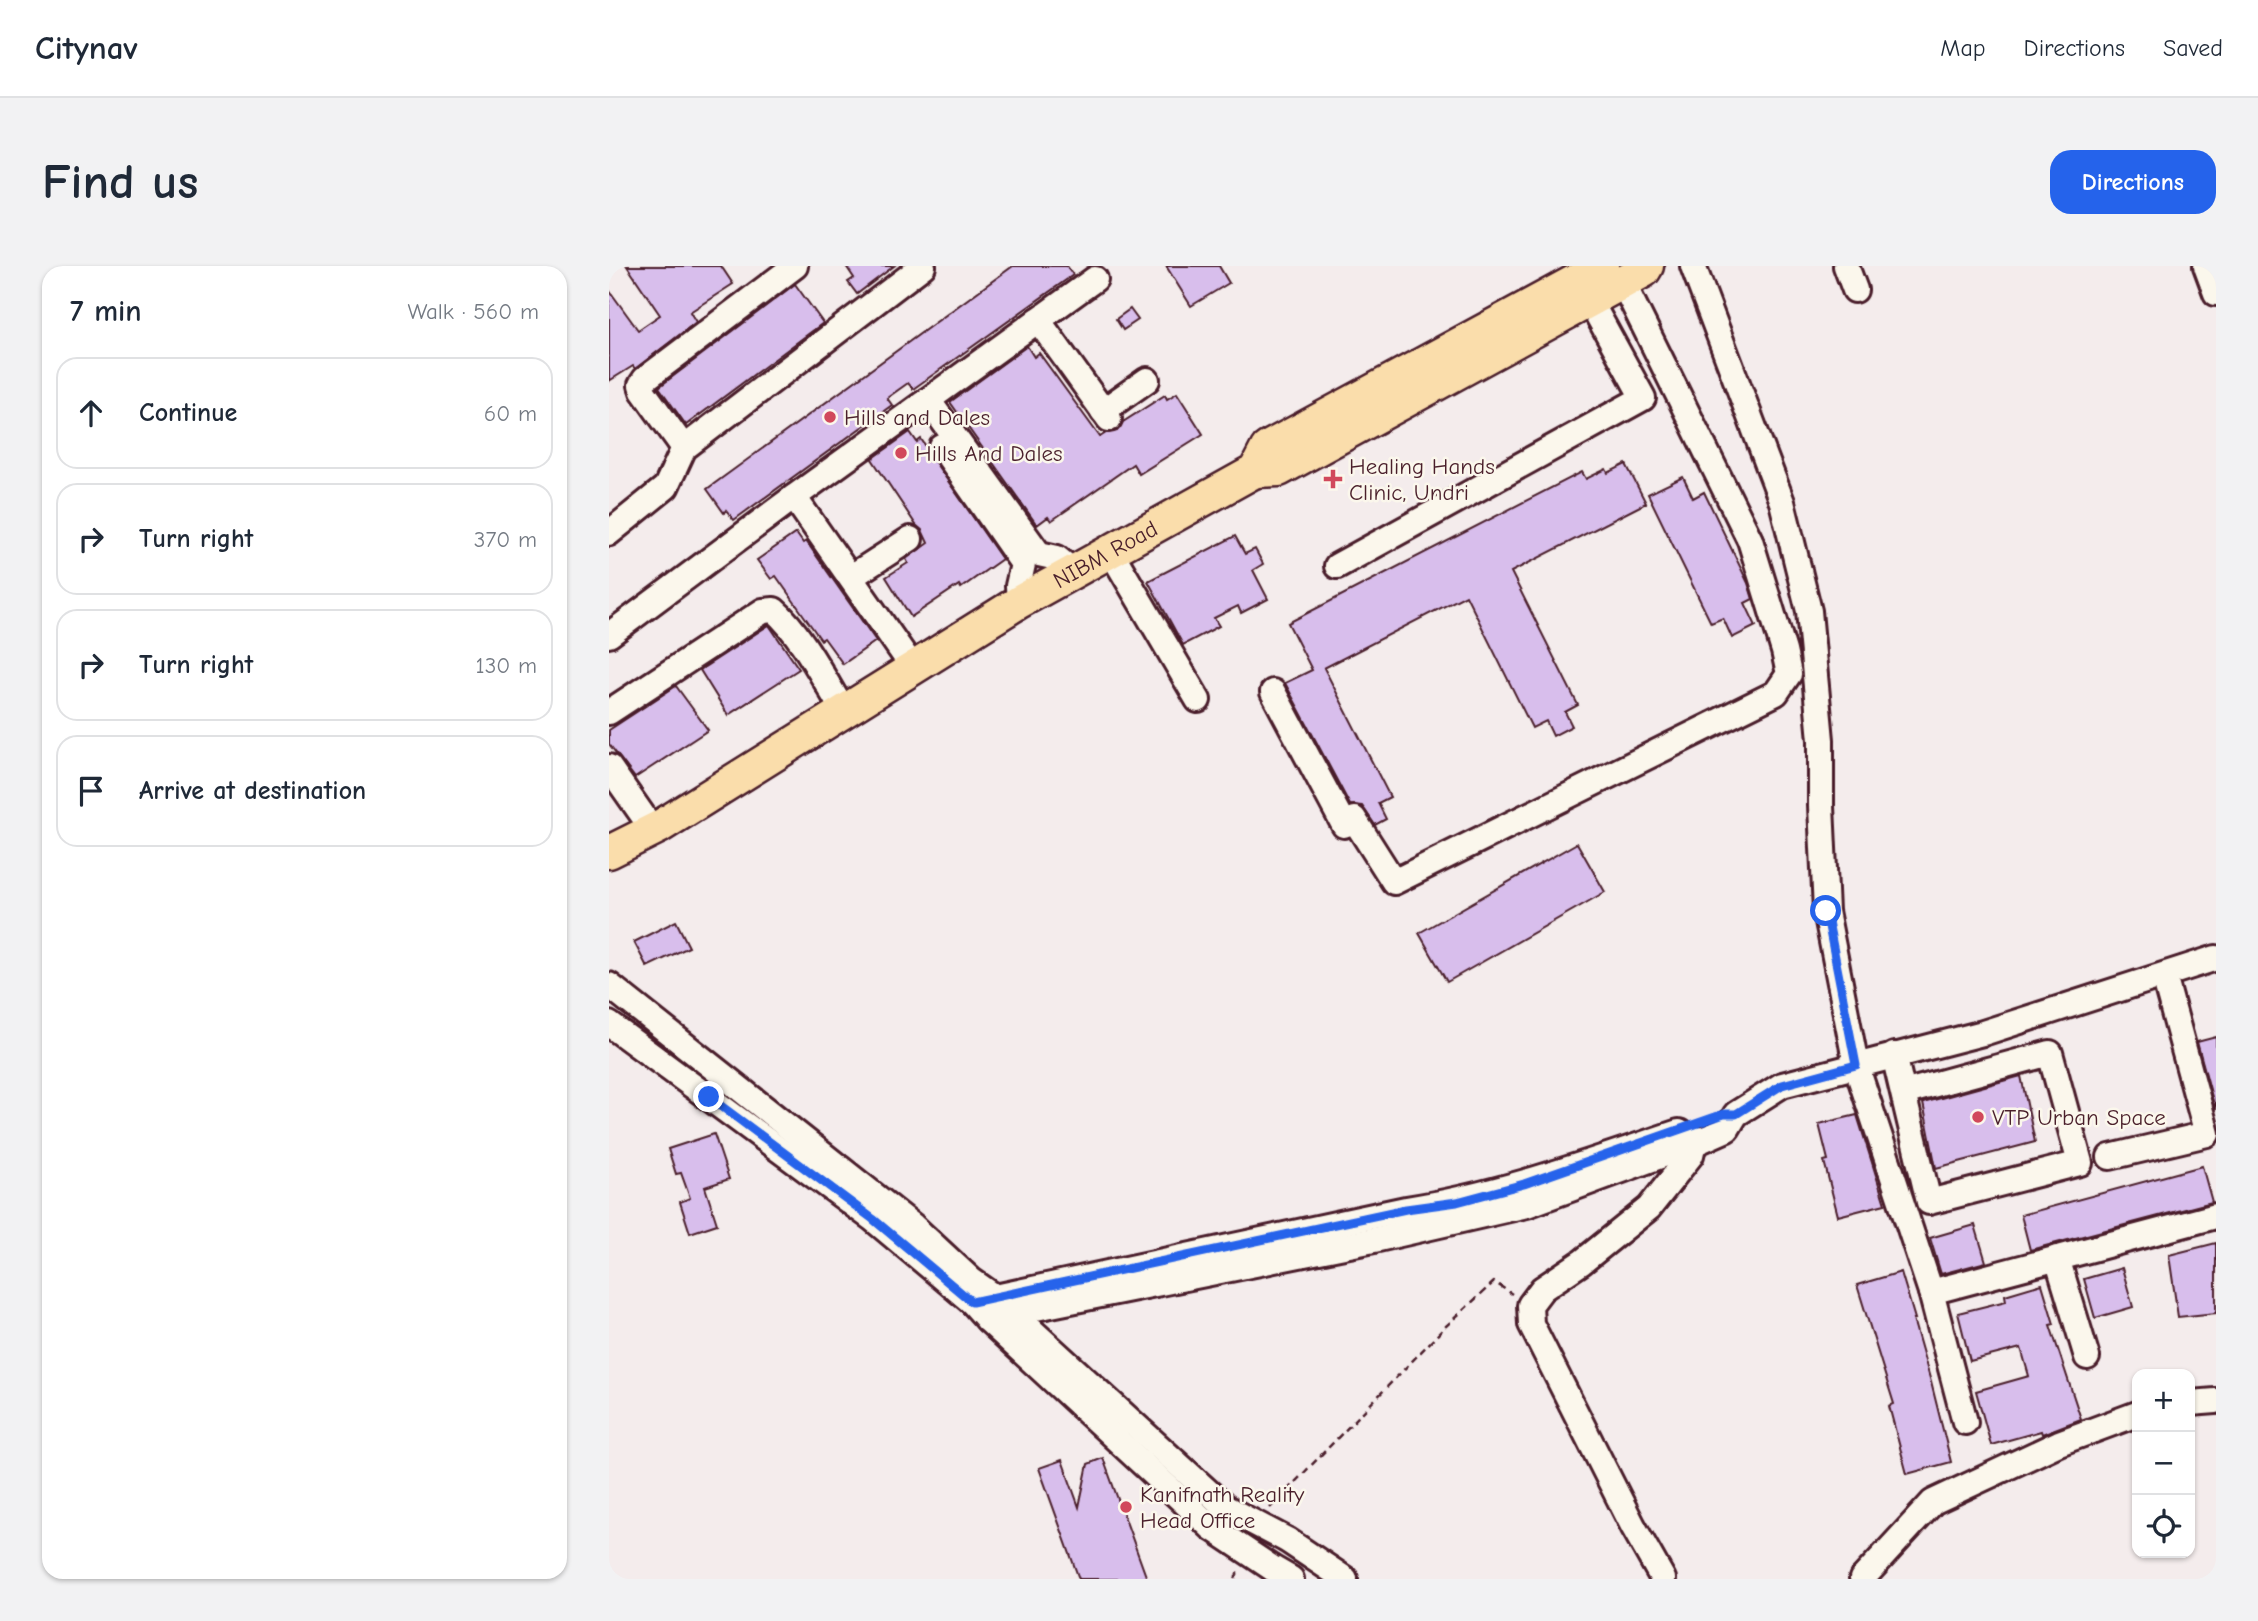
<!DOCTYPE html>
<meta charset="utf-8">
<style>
body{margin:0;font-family:"Comic Neue",sans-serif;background:#f2f2f3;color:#1f2937}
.controls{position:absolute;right:21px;bottom:21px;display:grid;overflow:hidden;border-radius:14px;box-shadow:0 2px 5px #0004}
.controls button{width:63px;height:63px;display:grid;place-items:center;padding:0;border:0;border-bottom:2px solid #e0e1e3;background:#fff;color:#1f2937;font:35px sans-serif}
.stop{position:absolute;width:21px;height:21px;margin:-16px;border:5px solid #2563eb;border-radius:50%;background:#fff}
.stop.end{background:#2563eb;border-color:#fff;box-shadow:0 2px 7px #0008}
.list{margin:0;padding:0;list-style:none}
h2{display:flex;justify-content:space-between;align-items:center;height:91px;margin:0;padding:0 28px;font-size:30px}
h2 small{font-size:23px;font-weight:400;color:#747a83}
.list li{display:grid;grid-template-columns:46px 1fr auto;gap:21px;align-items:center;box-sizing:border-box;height:112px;margin:0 14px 14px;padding:0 14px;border:2px solid #e0e1e3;border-radius:21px}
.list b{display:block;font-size:26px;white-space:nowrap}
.list em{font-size:23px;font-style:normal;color:#747a83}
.icon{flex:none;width:38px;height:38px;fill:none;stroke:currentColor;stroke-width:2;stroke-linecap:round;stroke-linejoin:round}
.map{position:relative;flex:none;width:1607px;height:1313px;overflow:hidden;border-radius:21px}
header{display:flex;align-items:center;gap:42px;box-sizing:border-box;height:98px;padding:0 35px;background:#fff;border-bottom:2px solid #e0e1e3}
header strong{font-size:33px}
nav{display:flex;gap:38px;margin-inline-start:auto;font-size:24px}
.intro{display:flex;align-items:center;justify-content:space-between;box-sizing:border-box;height:168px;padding:0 42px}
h1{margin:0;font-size:49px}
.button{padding:18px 32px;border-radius:21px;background:#2563eb;color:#fff;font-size:24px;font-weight:700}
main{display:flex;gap:42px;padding:0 42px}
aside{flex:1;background:#fff;border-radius:21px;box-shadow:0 2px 5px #0004}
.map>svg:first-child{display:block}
</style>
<header>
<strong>Citynav</strong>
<nav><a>Map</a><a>Directions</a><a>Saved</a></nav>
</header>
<div class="intro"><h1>Find us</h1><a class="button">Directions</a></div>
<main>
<aside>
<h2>7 min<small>Walk · 560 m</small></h2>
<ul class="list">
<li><svg class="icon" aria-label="ahead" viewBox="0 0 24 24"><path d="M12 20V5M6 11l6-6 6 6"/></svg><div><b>Continue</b></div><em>60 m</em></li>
<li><svg class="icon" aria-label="right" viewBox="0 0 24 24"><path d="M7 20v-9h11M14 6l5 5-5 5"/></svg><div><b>Turn right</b></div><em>370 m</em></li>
<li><svg class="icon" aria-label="right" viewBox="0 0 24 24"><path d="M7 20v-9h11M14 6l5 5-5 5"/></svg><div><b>Turn right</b></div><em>130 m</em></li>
<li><svg class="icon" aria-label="arrive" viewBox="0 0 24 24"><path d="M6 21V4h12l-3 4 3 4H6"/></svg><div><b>Arrive at destination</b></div></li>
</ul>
</aside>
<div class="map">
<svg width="1607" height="1313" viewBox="0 0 1607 1313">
<rect width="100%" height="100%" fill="#f4ecec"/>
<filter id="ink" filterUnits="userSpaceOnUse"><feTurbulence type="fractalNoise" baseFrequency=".0143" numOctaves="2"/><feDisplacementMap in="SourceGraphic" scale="14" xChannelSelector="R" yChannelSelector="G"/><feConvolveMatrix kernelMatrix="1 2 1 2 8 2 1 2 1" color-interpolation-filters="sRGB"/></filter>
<g filter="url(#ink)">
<g fill="#d8beec" stroke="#4a1f2b" stroke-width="2">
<path d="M 18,0 L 112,0 L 124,18 L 81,46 L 87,56 L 26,103 L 24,100 L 0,115 L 0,24 L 29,64 L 51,49 Z"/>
<path d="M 237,0 L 285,0 L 248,28 L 239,16 L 245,12 Z"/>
<path d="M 404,0 L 458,0 L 464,9 L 304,123 L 299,117 L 278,132 L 283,139 L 125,254 L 117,244 L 115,247 L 98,223 Z"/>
<path d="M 557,0 L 610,0 L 620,17 L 582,40 Z"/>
<path d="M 186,18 L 214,57 L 77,159 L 50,121 Z"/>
<path d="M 521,43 L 529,54 L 514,64 L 507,53 Z"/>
<path d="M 418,80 L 425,91 L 430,87 L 491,171 L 497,167 L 508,165 L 514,156 L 556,129 L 558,133 L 568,127 L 594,168 L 530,208 L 524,198 L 442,255 L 439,251 L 428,259 L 341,136 Z"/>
<path d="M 301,166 L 308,176 L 312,173 L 318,182 L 321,189 L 393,293 L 352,322 L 350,319 L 302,351 L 277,311 L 299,297 L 297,293 L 319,277 L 313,264 L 307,259 L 263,193 Z"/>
<path d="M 1017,198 L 1037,237 L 902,306 L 969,439 L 956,446 L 963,460 L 944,470 L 937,455 L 923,462 L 857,329 L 715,402 L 781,531 L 769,537 L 777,553 L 766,559 L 753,540 L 741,539 L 676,417 L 703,404 L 679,357 L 973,206 L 977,213 L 997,203 L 999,207 Z"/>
<path d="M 1074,211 L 1084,232 L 1095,226 L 1139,317 L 1144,333 L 1136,337 L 1147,360 L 1123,372 L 1114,352 L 1102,357 L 1039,228 Z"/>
<path d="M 187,267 L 194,277 L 197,275 L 267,375 L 234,398 L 215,372 L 212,374 L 167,310 L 162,313 L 148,294 Z"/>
<path d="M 626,270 L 636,288 L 646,283 L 654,298 L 644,304 L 659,333 L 632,347 L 629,340 L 605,352 L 610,360 L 574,379 L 539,315 Z"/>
<path d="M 160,359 L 190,403 L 119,449 L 91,404 Z"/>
<path d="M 67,420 L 99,464 L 26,512 L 0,478 L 0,464 Z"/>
<path d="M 968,577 L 996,626 L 838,716 L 810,667 Z"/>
<path d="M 67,655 L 80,681 L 38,701 L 25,676 Z"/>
<path d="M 1607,771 L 1607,842 L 1606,842 L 1588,776 Z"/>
<path d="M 1412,810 L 1426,876 L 1327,902 L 1314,837 Z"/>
<path d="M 1248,849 L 1276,938 L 1229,950 L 1215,895 L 1219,894 L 1210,858 Z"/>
<path d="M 105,868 L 120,913 L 96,921 L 108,958 L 81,967 L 71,936 L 81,932 L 72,907 L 67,908 L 59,883 Z"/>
<path d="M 1593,900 L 1603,936 L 1421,984 L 1412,949 Z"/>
<path d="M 1366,959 L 1377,996 L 1332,1008 L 1321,972 Z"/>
<path d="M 1607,977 L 1607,1047 L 1569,1051 L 1560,989 Z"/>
<path d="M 1513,1002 L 1524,1041 L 1486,1052 L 1475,1013 Z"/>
<path d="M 1292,1006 L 1306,1053 L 1304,1053 L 1322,1116 L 1342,1196 L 1298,1208 L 1280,1140 L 1285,1138 L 1248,1019 Z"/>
<path d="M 1433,1018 L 1445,1058 L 1441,1059 L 1472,1153 L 1433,1168 L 1432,1165 L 1382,1179 L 1367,1125 L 1420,1110 L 1412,1082 L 1361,1095 L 1349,1047 L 1397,1035 L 1396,1029 Z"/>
<path d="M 494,1192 L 538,1313 L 470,1313 L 430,1202 L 453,1194 L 470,1241 L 479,1198 Z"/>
</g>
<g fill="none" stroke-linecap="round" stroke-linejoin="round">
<g stroke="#4a1f2b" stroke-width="30">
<g id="minor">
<path d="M 1084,0 L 1173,236 L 1200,345 L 1212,474 L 1212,540 L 1217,645 L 1247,799 L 1322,1026 L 1607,950"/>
<path d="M 1237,0 L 1246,24"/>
<path d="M 1597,0 L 1607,27"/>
<path d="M 429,54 L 500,153"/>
<path d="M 319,134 L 430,288 L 448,292 L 464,305"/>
<path d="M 494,145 L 538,114"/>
<path d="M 333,181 L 414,298 L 409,320 L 410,336"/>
<path d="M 75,182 L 34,125 L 32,119 L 36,113 L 186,0"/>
<path d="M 185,231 L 305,403"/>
<path d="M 0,267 L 57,221 L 75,182 L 314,0"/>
<path d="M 501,284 L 589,434"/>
<path d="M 728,300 L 1034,132 L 981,35"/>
<path d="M 242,311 L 301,273"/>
<path d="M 0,369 L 185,231 L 486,13"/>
<path d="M 664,426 L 735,559 L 745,553 L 785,616 L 1167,427 L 1180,408 L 1175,385 L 1141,274 L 1014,17"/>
<path d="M 0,446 L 154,345 L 165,344 C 192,367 216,415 235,446"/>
<path d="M 0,501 L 44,564"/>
<path d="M 0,719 L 304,960 L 362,1014 L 385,1030 L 617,1242"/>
<path d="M 0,758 L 264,953 L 363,1036 L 379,1054 L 603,1262"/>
<path d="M 1285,789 L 1294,827 L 1441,787 L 1471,897 L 1320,936 L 1294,827"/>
<path d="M 1501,891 L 1598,868 L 1555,710"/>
<path d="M 1448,992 L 1478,1091"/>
<path d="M 1322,1026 L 1356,1156"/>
<path d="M 363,1036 L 797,943 C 891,929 980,896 1070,866"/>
<path d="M 379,1054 L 402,1047 L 765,974 L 918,939 L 1084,878 L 1118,863 L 1127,848 L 1173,819 L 1374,767 L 1607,692"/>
<path d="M 1581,1137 L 1607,1135"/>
<path d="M 678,1274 L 736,1313"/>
<path d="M 663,1302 L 682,1313"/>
<path d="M 1054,1313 L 1024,1260 L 922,1058 L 921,1039 L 933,1023 L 973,996 L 1040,942 L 1082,889 L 1086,872"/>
<path d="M 1253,1313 L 1324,1236 L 1450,1177 L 1528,1148"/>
</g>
</g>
<g stroke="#4a1f2b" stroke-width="37">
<g id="major">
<path d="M 646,205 L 670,204 L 1035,5 L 1038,0"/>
<path id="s1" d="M 0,586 L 50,561 L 410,336 L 646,205 L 658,182 L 994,0"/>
</g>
</g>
<g stroke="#4a1f2b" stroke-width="2.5" stroke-dasharray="7 5" stroke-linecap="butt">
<path d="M 661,1242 L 837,1060 L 885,1016 L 903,1028"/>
<path d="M 626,1313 L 630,1304"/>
</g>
<use href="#minor" stroke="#fbf7ec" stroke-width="24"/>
<use href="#major" stroke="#faddab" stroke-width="32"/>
<g stroke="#4a1f2b" stroke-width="30" stroke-linecap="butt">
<g id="minor-bridge">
<path d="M 617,1242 L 678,1274"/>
<path d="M 603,1262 L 663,1302"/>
</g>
</g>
<use href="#minor-bridge" stroke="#fbf7ec" stroke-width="24"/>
</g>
</g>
<g fill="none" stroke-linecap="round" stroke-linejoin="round" filter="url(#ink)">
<path stroke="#2563eb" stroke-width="9" d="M 100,831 L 264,953 L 363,1036 L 797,943 L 848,936 L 915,918 L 1115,848 L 1127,848 L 1173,819 L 1247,799 L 1217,645"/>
</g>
<g fill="#d1495b" stroke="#fbf7ec" stroke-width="2.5">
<circle cx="221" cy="151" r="7"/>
<circle cx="292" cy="187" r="7"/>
<path d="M720.5 202.5h7v7h7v7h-7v7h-7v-7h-7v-7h7z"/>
<circle cx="1369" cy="851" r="7"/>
<circle cx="517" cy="1241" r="7"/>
</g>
<g text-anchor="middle" stroke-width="5" stroke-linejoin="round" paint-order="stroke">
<g font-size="23" fill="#4a1f2b" stroke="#fbf7ec" text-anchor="start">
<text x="235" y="159">Hills and Dales</text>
<text x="306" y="195">Hills And Dales</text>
<text x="740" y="208">Healing Hands<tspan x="740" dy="26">Clinic, Undri</tspan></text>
<text x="1383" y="859">VTP Urban Space</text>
<text x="531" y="1236">Kanifnath Reality<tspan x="531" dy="26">Head Office</tspan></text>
</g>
<g font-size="23" fill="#4a1f2b" stroke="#fbf7ec">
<text dy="8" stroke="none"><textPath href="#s1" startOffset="579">NIBM Road</textPath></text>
</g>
</g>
</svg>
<div class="controls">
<button>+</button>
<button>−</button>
<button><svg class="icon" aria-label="locate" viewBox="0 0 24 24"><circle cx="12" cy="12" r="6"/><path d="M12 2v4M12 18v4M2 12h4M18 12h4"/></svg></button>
</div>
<div class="stop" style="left:1217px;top:645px"></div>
<div class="stop end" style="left:100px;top:831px"></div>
</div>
</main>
